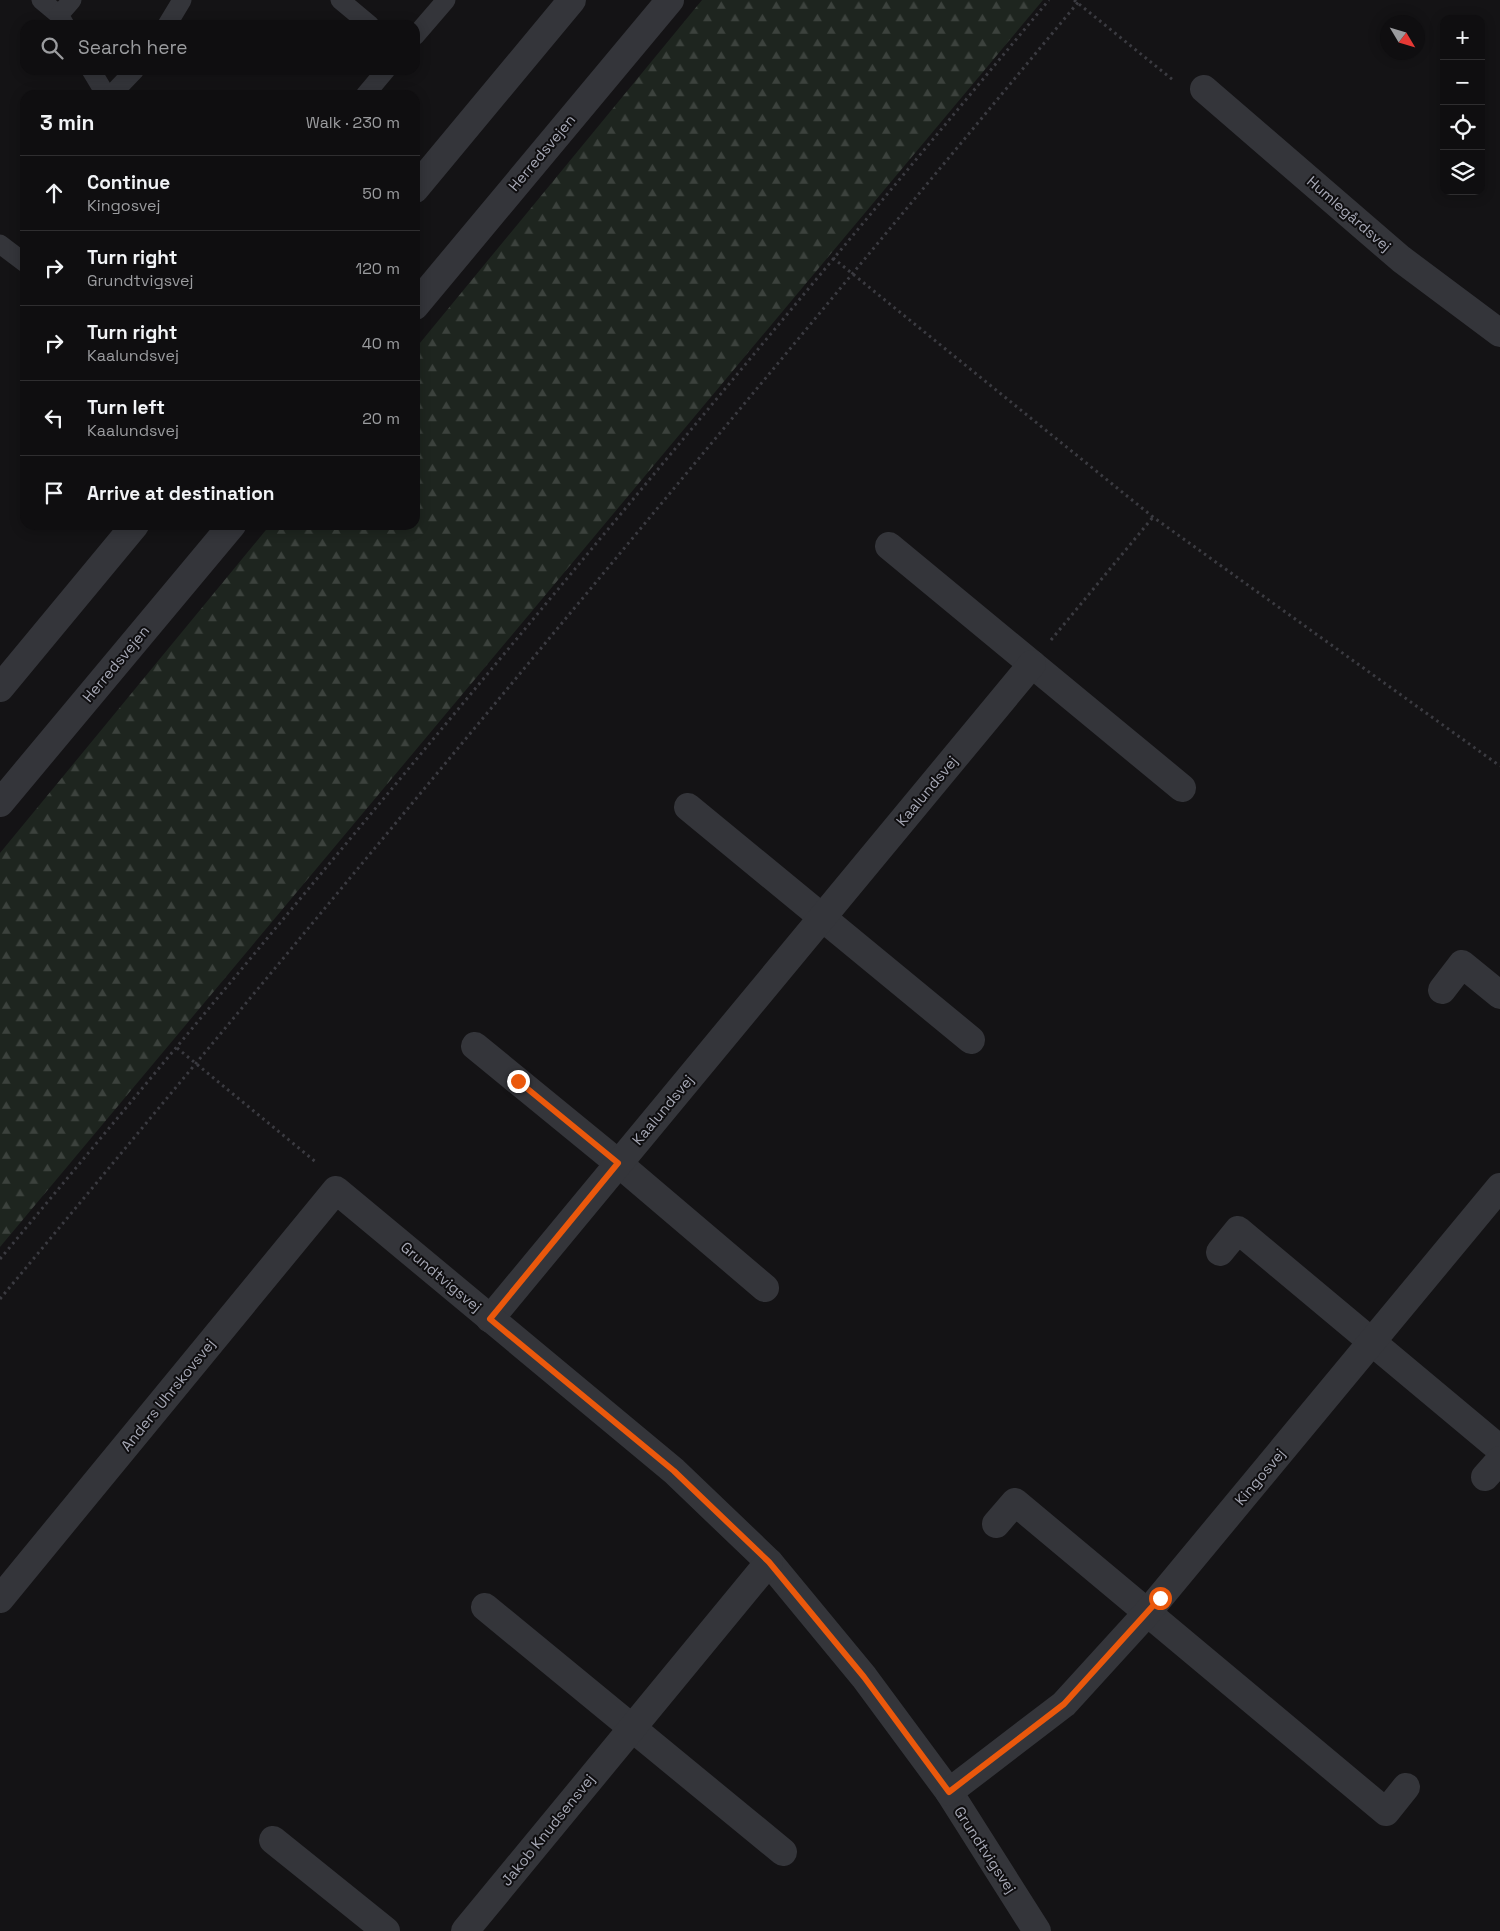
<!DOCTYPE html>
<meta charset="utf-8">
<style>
body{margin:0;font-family:"Space Grotesk",sans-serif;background:#181719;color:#f1f3f6}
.controls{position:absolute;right:15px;top:15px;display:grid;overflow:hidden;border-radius:10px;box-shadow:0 2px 12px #0003}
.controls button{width:45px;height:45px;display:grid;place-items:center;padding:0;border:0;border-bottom:1px solid #2f2e30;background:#0f0e10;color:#f1f3f6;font:25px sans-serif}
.compass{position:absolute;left:1380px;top:15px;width:45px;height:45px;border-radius:50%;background:#0f0e10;box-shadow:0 2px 12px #0003;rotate:128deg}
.stop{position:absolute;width:15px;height:15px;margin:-11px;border:4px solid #ea580c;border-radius:50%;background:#fff}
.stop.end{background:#ea580c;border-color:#fff;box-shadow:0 1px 5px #0008}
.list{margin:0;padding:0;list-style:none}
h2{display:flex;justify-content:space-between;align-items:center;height:65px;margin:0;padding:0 20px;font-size:21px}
h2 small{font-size:16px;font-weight:400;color:#9b9c9f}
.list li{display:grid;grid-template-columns:32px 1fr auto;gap:15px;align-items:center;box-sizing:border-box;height:75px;padding:0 20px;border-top:1px solid #2f2e30}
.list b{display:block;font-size:19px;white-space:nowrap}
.list p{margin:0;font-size:16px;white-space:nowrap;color:#9b9c9f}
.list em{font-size:16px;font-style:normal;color:#9b9c9f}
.icon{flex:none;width:28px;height:28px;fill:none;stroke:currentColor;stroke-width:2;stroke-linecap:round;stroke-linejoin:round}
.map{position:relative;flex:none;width:1500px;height:1931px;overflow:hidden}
.search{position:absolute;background:#0f0e10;box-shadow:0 2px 12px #0003;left:20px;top:20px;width:400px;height:55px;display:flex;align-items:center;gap:12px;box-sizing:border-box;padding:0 18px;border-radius:15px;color:#9b9c9f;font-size:19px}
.panel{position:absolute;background:#0f0e10;box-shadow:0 2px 12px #0003;left:20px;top:90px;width:400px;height:440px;border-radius:15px}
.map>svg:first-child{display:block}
</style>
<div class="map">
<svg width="1500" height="1931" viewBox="0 0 1500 1931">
<defs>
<pattern id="forest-firs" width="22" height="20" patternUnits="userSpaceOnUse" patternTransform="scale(1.25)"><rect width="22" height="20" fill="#1e251f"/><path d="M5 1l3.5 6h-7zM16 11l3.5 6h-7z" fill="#3c423d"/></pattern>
</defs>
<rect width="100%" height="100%" fill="#141315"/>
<path fill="url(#forest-firs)" d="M 702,0 L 1043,0 L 0,1247 L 0,853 L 270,525 L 415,525 L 415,349 Z"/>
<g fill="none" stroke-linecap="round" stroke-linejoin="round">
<g stroke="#3b3b41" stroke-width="3" stroke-dasharray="2.5 4" stroke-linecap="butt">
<path d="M 1074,0 L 1173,80"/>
<path d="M 833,258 L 1153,517 L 1500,766"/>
<path d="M 1051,640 L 1153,517"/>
<path d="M 177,1048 L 317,1163"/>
<path d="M 0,1259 L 1049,0"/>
<path d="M 0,1299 L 1080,0"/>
</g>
<g stroke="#34353a" stroke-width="19">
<path d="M 41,0 L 59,15"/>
<path d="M 340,0 L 370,25"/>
<path d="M 65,25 L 59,15 L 72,0"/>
<path d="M 167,25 L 182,0"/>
<path d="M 415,36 L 446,0"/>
<path d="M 91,70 L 106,95"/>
<path d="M 111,95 L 135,70"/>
<path d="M 365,95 L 386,70"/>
<path d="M 0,244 L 25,263"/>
</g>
<g stroke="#34353a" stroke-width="28">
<path d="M 1204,89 L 1401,259 L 1500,333"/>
<path d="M 889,546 L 1182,788"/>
<path d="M 688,807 L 971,1040"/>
<path d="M 1442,990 L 1462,964 L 1500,995"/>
<path d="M 475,1046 L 618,1163 L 765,1288"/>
<path d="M 1220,1252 L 1238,1230 L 1500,1449"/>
<path d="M 490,1319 L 1032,664"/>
<path d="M 1485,1477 L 1500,1460"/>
<path d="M 996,1524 L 1015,1502 L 1386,1812 L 1406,1787"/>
<path d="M 0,1599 L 336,1190 L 674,1471 L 769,1562 L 864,1677 L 949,1792 L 1037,1931"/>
<path d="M 485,1607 L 783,1852"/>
<path d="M 949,1792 L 1064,1704 L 1147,1613 L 1500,1187"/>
<path d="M 273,1840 L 386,1931"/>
<path d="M 465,1931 L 769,1562"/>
</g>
<g stroke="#34353a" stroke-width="28">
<path d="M 415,189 L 572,0"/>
<path d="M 415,306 L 670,0"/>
<path d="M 0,688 L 135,525"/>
<path d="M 0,803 L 232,525"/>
</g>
</g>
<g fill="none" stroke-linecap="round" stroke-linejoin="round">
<path stroke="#ea580c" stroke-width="6" d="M 518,1081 L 618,1163 L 490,1319 L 674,1471 L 769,1562 L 864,1677 L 949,1792 L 1064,1704 L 1160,1598"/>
</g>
<g text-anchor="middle" stroke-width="4" stroke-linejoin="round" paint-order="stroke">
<g font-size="15" fill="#a6a8b5" stroke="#0f0e10">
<text transform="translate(542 153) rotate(-50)" y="5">Herredsvejen</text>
<text transform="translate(1349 214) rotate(41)" y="5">Humlegårdsvej</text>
<text transform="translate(116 664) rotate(-50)" y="5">Herredsvejen</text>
<text transform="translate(927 791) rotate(-50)" y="5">Kaalundsvej</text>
<text transform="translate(663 1110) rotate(-50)" y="5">Kaalundsvej</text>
<text transform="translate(441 1277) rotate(40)" y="5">Grundtvigsvej</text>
<text transform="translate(168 1395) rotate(-51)" y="5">Anders Uhrskovsvej</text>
<text transform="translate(1260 1477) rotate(-50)" y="5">Kingosvej</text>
<text transform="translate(548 1830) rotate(-51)" y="5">Jakob Knudsensvej</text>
<text transform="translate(985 1850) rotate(57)" y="5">Grundtvigsvej</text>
</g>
</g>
</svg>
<div class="controls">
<button>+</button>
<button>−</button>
<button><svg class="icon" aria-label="locate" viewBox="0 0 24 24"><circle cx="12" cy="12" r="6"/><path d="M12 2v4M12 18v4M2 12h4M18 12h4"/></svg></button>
<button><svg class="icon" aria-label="layers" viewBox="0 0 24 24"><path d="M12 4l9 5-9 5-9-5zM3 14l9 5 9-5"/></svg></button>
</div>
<svg class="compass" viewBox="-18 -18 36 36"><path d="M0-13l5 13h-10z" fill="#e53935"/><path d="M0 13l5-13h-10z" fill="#9b9c9f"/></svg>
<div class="stop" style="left:1160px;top:1598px"></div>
<div class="stop end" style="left:518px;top:1081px"></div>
<div class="search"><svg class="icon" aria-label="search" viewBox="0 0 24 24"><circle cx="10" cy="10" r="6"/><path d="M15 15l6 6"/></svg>Search here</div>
<section class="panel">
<h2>3 min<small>Walk · 230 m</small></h2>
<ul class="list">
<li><svg class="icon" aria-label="ahead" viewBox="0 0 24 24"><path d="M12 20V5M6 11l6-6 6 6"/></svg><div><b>Continue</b><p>Kingosvej</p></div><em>50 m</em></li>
<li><svg class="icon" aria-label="right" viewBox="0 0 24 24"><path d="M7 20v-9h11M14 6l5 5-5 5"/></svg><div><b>Turn right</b><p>Grundtvigsvej</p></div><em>120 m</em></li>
<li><svg class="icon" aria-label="right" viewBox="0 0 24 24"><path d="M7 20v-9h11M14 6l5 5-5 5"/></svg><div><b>Turn right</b><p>Kaalundsvej</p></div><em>40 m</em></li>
<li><svg class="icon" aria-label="left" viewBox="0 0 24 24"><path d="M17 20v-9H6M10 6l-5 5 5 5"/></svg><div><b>Turn left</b><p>Kaalundsvej</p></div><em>20 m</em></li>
<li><svg class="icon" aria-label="arrive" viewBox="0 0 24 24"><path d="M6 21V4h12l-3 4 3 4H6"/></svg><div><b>Arrive at destination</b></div></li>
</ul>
</section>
</div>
